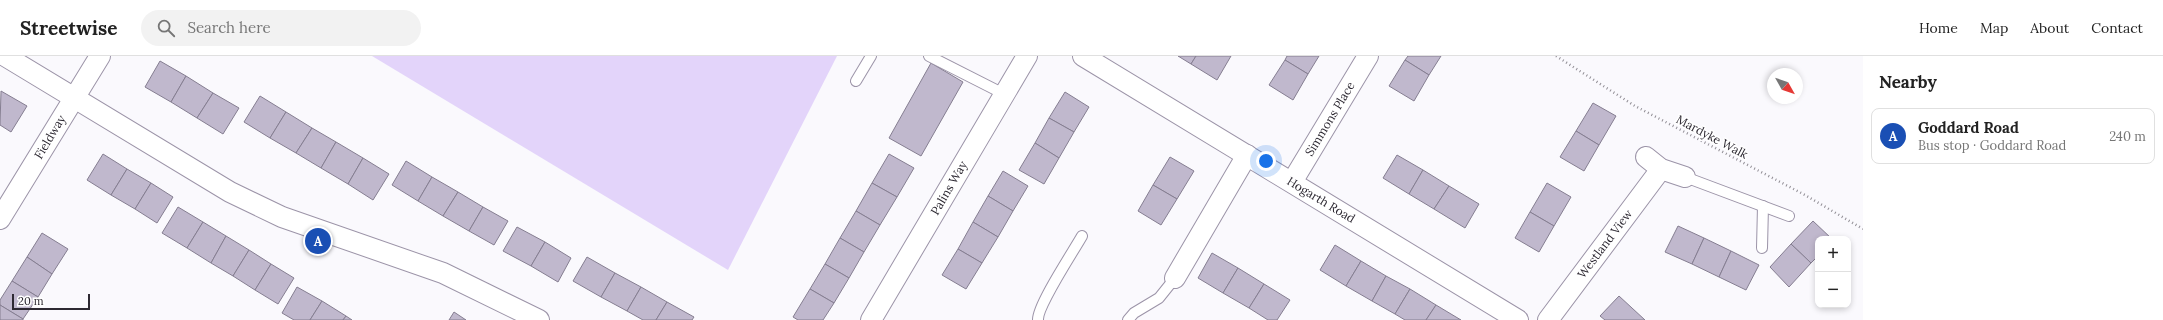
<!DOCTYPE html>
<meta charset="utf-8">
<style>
body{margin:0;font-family:Lora,serif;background:#f2f2f2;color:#222}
.controls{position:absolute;right:12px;bottom:12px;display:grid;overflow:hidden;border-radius:8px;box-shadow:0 2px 6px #0003}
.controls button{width:36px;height:36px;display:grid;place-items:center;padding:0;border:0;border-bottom:1px solid #e0e0e0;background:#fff;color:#222;font:20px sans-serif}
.compass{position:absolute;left:1767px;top:12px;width:36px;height:36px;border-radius:50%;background:#fff;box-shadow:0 2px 6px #0003;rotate:130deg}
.scale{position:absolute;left:12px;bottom:10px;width:78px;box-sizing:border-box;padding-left:4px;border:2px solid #2d2932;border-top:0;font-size:11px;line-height:14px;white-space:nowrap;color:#2d2932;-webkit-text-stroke:3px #fff;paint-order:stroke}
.you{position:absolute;left:1266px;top:105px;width:14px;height:14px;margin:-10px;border:3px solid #fff;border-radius:50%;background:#1a73e8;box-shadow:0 0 0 6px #1a73e833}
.badge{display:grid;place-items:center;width:26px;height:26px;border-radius:50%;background:#111827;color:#fff;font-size:13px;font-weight:700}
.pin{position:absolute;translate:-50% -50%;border:2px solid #fff;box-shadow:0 1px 4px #0006}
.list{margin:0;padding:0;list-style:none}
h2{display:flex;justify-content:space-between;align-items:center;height:52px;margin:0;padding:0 16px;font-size:17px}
h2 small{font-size:13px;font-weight:400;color:#767676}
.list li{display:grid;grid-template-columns:26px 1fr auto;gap:12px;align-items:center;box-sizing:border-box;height:56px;margin:0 8px 8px;padding:0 8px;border:1px solid #e0e0e0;border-radius:8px}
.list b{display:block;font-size:15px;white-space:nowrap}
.list p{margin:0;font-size:13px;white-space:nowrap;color:#767676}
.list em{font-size:13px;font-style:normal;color:#767676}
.icon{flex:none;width:22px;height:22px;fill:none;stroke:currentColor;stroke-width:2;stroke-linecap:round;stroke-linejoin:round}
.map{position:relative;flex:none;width:1863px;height:264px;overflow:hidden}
header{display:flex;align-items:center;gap:24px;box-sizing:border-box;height:56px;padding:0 20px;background:#fff;border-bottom:1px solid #e0e0e0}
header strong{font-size:19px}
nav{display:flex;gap:22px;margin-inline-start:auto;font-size:14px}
.search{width:280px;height:36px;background:#f2f2f2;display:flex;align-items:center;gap:10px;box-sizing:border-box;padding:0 14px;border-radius:22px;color:#767676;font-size:15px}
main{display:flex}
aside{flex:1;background:#fff}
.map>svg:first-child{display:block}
</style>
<header>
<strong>Streetwise</strong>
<div class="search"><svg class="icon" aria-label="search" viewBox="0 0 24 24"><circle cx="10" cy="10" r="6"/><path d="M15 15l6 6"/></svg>Search here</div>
<nav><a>Home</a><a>Map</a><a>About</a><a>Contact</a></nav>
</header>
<main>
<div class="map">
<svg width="1863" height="264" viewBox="0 0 1863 264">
<rect width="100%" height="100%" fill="#faf9fd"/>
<path fill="#e3d4fa" d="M 372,0 L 837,0 L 728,214 Z"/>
<g fill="#c0b8cd" stroke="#857e91">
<path d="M 1178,0 L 1196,0 L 1191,8 Z"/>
<path d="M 1196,0 L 1231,0 L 1217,24 L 1191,8 Z"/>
<path d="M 1287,0 L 1319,0 L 1308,18 L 1285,4 Z"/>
<path d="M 1408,0 L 1441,0 L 1429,19 L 1405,4 Z"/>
<path d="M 1285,4 L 1308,18 L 1293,44 L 1269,29 Z"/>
<path d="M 1405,4 L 1429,19 L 1414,45 L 1389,30 Z"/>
<path d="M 160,5 L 186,20 L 171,46 L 145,31 Z"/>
<path d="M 931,7 L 963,26 L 921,100 L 889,82 Z"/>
<path d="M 186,20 L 213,37 L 197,62 L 171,46 Z"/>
<path d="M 1,35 L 27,50 L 11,76 L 0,69 Z"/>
<path d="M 1065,36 L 1089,51 L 1074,76 L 1049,62 Z"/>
<path d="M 213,37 L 239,52 L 223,78 L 197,62 Z"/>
<path d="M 260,40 L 286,56 L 270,82 L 244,66 Z"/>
<path d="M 1593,47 L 1616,60 L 1599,89 L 1576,75 Z"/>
<path d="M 286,56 L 312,72 L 296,97 L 270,82 Z"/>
<path d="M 1049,62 L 1074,76 L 1059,102 L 1035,87 Z"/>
<path d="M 312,72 L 336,86 L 321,112 L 296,97 Z"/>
<path d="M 1576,75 L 1599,89 L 1584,115 L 1560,101 Z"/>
<path d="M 336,86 L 363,102 L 348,128 L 321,112 Z"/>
<path d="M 1035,87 L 1059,102 L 1044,128 L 1019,114 Z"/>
<path d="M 103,98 L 127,113 L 111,139 L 87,124 Z"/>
<path d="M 889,98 L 914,112 L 897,141 L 872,127 Z"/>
<path d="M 1397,99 L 1423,114 L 1409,138 L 1383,122 Z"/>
<path d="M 1170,101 L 1194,115 L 1177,143 L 1153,129 Z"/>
<path d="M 363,102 L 389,118 L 373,144 L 348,128 Z"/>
<path d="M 406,105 L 432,121 L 418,145 L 392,129 Z"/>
<path d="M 127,113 L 151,127 L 135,153 L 111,139 Z"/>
<path d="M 1423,114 L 1449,130 L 1434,153 L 1409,138 Z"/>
<path d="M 1003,115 L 1028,130 L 1013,155 L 988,140 Z"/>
<path d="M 432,121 L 458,136 L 443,160 L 418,145 Z"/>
<path d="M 151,127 L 173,141 L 157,167 L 135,153 Z"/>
<path d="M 872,127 L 897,141 L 880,169 L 856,155 Z"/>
<path d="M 1547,127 L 1571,141 L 1554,170 L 1530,156 Z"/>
<path d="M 1153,129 L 1177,143 L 1161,169 L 1138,155 Z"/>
<path d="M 1449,130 L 1479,148 L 1465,172 L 1434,153 Z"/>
<path d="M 458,136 L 483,151 L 469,175 L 443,160 Z"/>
<path d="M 988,140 L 1013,155 L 998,181 L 973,166 Z"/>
<path d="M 178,151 L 203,166 L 187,192 L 162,177 Z"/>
<path d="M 483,151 L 508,165 L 494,189 L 469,175 Z"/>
<path d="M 856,155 L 880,169 L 864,196 L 840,182 Z"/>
<path d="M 1530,156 L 1554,170 L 1539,196 L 1515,182 Z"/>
<path d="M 1813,165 L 1832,183 L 1818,183 L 1818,200 L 1811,207 L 1791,188 Z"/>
<path d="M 203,166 L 226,180 L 211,207 L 187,192 Z"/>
<path d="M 973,166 L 998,181 L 982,207 L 958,193 Z"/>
<path d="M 1678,170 L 1704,182 L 1692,208 L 1665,196 Z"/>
<path d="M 517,171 L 545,186 L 531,210 L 503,195 Z"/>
<path d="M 42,177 L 68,193 L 52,218 L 27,201 Z"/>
<path d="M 226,180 L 249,194 L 233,220 L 211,207 Z"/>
<path d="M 840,182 L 864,196 L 849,222 L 825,208 Z"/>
<path d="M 1704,182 L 1731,195 L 1719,221 L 1692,208 Z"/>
<path d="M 545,186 L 571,202 L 558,226 L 531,210 Z"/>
<path d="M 1791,188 L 1811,207 L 1789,231 L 1770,211 Z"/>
<path d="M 1335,189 L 1361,205 L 1346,230 L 1320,214 Z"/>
<path d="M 958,193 L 982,207 L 966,233 L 942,219 Z"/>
<path d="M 249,194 L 271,208 L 255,234 L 233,220 Z"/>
<path d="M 1731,195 L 1759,209 L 1746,234 L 1719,221 Z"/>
<path d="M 1212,197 L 1238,212 L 1223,237 L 1198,222 Z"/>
<path d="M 27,201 L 52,218 L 38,241 L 12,225 Z"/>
<path d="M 587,201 L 615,217 L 601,241 L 573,225 Z"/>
<path d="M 1361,205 L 1386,220 L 1372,245 L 1346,230 Z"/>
<path d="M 271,208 L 294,222 L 278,248 L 255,234 Z"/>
<path d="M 825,208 L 849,222 L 834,247 L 810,233 Z"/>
<path d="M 1238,212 L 1264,228 L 1249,252 L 1223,237 Z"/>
<path d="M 615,217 L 641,231 L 627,255 L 601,241 Z"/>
<path d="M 1386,220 L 1410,233 L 1395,258 L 1372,245 Z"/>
<path d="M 12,225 L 38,241 L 23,263 L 0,249 L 0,244 Z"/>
<path d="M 1264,228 L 1290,244 L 1277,264 L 1268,264 L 1249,252 Z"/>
<path d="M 297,231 L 322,245 L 310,264 L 294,264 L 282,257 Z"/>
<path d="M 641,231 L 667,246 L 656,264 L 643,264 L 627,255 Z"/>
<path d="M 810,233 L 834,247 L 823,264 L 798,264 L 793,261 Z"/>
<path d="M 1410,233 L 1436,249 L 1426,264 L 1405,264 L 1395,258 Z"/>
<path d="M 1619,240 L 1645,264 L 1605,264 L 1600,260 Z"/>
<path d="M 322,245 L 346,260 L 343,264 L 310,264 Z"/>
<path d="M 667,246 L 694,261 L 692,264 L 656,264 Z"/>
<path d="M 0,249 L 23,263 L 23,264 L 0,264 Z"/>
<path d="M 1436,249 L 1461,264 L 1426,264 Z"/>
<path d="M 454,256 L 466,264 L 449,264 Z"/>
<path d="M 346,260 L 352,264 L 343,264 Z"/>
</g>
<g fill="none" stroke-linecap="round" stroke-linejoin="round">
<g stroke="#9c94a8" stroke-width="12">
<g id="service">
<path d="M 929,0 L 1004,38"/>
<path d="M 856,25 L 871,0"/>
<path d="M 1685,121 L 1789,160"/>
<path d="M 1762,192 L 1763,150"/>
<path d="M 1038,264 C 1037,250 1073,196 1082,180"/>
<path d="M 1128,264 L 1134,257 L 1159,242 L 1175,222"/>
</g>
</g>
<g stroke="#9c94a8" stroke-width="22">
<g id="minor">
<path d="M 5,0 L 230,136 L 282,161 L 443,217 L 539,264"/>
<path d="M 1083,0 L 1518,264"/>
<path d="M 1646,101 L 1661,113 L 1685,121"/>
<path d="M 1292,126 L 1368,0"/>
<path d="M 0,163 L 100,0"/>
<path d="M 1175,222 L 1247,99"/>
<path d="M 871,264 L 1027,0"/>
<path d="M 1548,264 L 1661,113"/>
</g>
</g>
<path stroke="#918e95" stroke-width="2.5" stroke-dasharray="1 3" stroke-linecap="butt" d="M 1556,0 L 1635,50 L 1805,139 L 1863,173"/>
<use href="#service" stroke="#fff" stroke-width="10"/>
<use href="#minor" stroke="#fff" stroke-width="20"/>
</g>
<g text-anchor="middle" stroke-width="3" stroke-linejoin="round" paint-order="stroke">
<g font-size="12" fill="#2d2932" stroke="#fff">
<text transform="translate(1330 63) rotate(-59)" y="4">Simmons Place</text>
<text transform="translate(50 81) rotate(-59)" y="4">Fieldway</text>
<text transform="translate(1712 81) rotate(28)" y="4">Mardyke Walk</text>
<text transform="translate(949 132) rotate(-60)" y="4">Palins Way</text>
<text transform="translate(1321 144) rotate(31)" y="4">Hogarth Road</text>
<text transform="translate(1605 188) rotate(-53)" y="4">Westland View</text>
</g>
</g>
</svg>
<div class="controls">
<button>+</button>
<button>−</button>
</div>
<svg class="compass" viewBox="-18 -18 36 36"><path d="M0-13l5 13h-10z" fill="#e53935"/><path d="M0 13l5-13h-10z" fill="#767676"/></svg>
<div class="scale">20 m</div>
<div class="you"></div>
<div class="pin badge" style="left:318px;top:185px;background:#1a4fb4">A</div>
</div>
<aside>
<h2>Nearby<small></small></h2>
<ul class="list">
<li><span class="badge" style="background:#1a4fb4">A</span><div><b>Goddard Road</b><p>Bus stop · Goddard Road</p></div><em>240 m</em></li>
</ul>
</aside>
</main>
